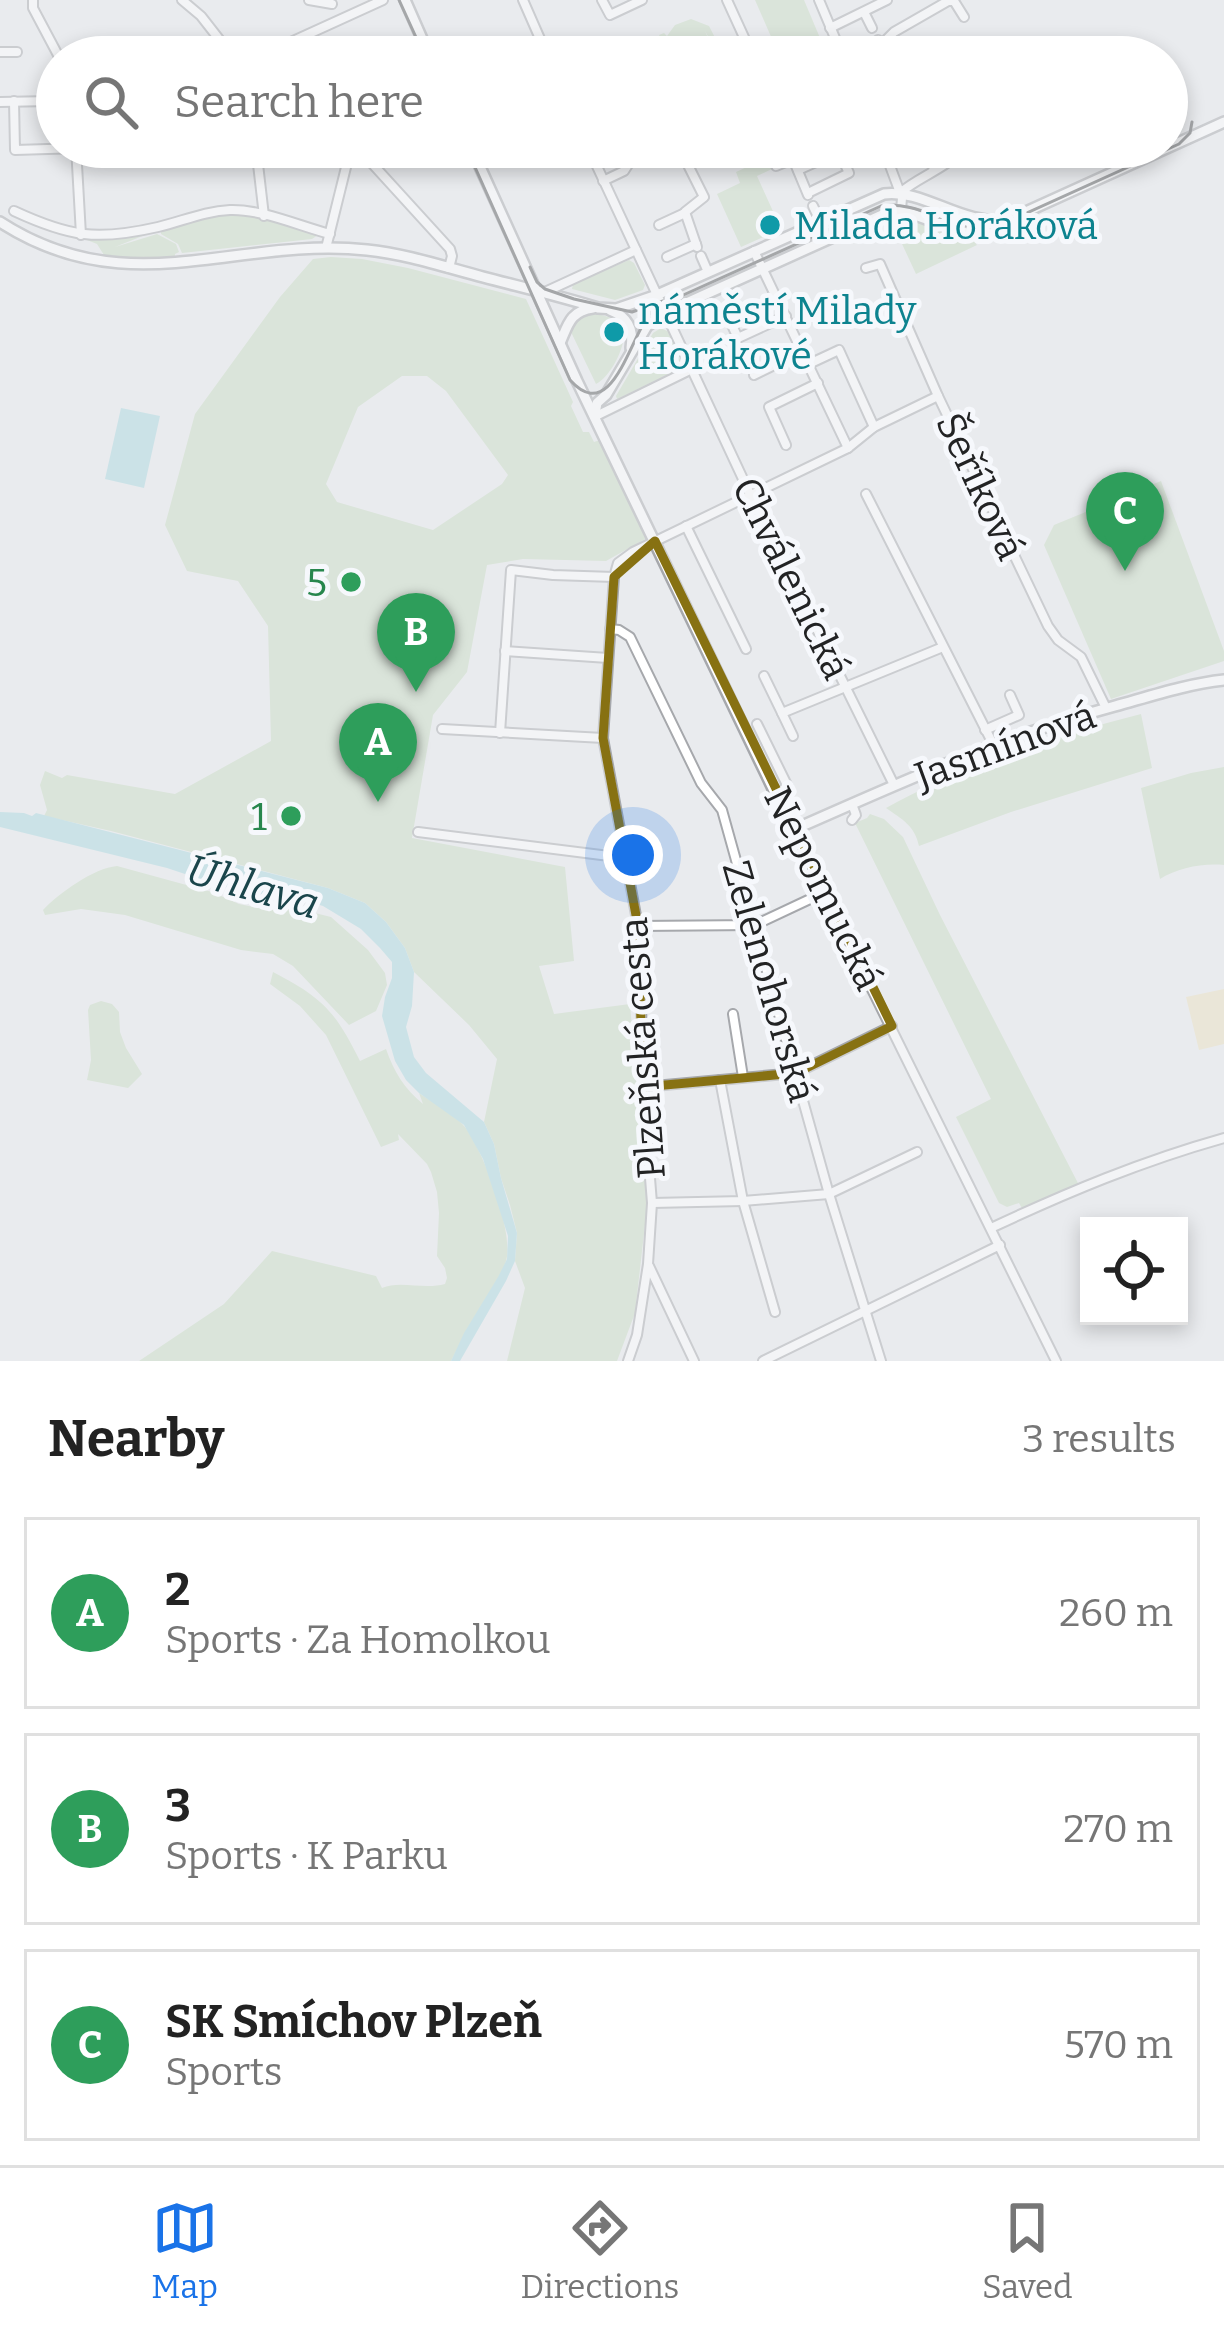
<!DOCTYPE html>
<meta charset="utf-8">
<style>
body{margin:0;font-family:Bitter,serif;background:#f6f6f6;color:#222}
.controls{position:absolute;right:36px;bottom:36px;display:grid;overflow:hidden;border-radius:0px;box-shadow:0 6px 18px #0003}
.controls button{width:108px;height:108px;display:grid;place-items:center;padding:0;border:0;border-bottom:3px solid #e0e0e0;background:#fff;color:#222;font:60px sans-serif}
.you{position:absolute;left:633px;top:855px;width:42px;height:42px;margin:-30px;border:9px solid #fff;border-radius:50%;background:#1a73e8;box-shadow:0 0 0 18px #1a73e833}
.badge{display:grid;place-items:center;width:78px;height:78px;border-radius:50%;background:#1a73e8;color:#fff;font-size:39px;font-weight:700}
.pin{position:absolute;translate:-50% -99px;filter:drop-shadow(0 3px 6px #0008)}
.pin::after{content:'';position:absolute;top:63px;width:42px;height:36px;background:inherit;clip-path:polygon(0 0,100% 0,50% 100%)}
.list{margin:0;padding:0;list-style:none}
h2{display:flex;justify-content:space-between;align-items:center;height:156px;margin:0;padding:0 48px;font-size:51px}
h2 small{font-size:39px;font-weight:400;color:#767676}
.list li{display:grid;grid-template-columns:78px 1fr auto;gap:36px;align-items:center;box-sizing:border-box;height:192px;margin:0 24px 24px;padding:0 24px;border:3px solid #e0e0e0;border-radius:0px}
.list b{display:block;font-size:45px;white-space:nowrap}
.list p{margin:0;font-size:39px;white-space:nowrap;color:#767676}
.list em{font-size:39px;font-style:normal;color:#767676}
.icon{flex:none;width:66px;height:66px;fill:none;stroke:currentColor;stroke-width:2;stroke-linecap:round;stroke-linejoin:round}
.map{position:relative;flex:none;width:1224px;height:1361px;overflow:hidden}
.search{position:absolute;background:#fff;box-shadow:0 6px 18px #0003;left:36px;right:36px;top:36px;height:132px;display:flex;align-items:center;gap:30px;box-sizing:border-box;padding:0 42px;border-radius:66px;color:#767676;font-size:45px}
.sheet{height:804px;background:#fff}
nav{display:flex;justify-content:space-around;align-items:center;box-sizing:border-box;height:168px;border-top:3px solid #e0e0e0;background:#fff;font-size:33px;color:#767676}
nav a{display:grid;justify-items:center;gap:6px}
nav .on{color:#1a73e8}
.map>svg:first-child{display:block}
</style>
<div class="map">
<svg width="1224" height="1361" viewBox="0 0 1224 1361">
<rect width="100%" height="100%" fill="#e9ebee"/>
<g fill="#c8dcc0" fill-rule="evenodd">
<path d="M 755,0 L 804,0 L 828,57 L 780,57 Z"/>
<path d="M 691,19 L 709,26 L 725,57 L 719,57 L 705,31 L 716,57 L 678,57 L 672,45 L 675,57 L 669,57 L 659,35 L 664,33 L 667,36 L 675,25 Z"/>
<path d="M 764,147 L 793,147 L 793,159 L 757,176 L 781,229 L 741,247 L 717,194 L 740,183 L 736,172 L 762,160 Z"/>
<path d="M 214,214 L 252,216 L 318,235 L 312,239 L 182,253 L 178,244 L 161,234 L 161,229 Z"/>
<path d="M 917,222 L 971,238 L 977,245 L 916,274 L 896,231 L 883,236 L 882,233 L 905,223 Z"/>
<path d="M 155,231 L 115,247 L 157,234 L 176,244 L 179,252 L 175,254 L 175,258 L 161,260 L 104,255 L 97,244 L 87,240 Z"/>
<path d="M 331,257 L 362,259 L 408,268 L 526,299 L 573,402 L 571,406 L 583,432 L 589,432 L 594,442 L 600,440 L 647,538 L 606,561 L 523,559 L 487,565 L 467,672 L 433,715 L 412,838 L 565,867 L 574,961 L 539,966 L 554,1014 L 630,1004 L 647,1207 L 635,1313 L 617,1361 L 507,1361 L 525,1288 L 515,1261 L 517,1233 L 510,1205 L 501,1178 L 494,1144 L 484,1122 L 497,1059 L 469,1025 L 414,972 L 405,948 L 386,922 L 365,903 L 328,888 L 111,831 L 44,816 L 47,810 L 40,785 L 45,771 L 62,778 L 67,775 L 175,794 L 271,741 L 268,626 L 238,581 L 187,571 L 165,525 L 195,414 L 280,297 L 313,259 ZM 402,376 L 427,376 L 446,391 L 508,475 L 502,484 L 433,530 L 337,502 L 326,484 L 358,407 Z"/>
<path d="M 629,260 L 634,263 L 645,285 L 643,290 L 615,300 L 572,289 L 573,284 Z"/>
<path d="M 584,314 C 598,313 612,316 623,325 L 617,325 L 624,334 C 624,350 610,377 596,384 L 571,332 L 572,327 L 568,327 Z"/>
<path d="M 661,328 L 669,332 L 683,367 L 617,399 L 616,396 L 653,333 Z"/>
<path d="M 1161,481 L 1224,651 L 1224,661 L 1111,699 L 1044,545 L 1054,525 Z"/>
<path d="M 1141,714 L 1152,768 L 1011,812 L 919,846 C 915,826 902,819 886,808 C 965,764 1054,736 1141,714 Z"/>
<path d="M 1224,767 L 1224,865 C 1202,863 1178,868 1160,879 L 1141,788 L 1191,773 Z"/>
<path d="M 870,814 L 884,819 L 903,837 L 940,915 L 1080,1187 L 1024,1212 L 1019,1203 L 1007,1207 L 999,1203 L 956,1117 L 991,1099 L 855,823 L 867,818 Z"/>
<path d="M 117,866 L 212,892 L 239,904 L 263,909 L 299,909 L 331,917 L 368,950 L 385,973 L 387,985 L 376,1011 L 349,1025 L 293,966 L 273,954 L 241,950 L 125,915 L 81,909 L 45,915 L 43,910 C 59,893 94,868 117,866 Z"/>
<path d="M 273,972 C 323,998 335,1011 360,1061 L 386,1049 C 394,1072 404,1088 423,1104 L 419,1093 C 433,1103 454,1113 465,1127 C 483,1150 515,1233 506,1261 C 495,1295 467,1328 451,1361 L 139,1361 L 224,1304 L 272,1251 L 376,1276 L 382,1288 C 400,1280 424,1290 445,1284 L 447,1278 L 445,1268 L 437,1256 L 439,1213 L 437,1192 L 431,1172 L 427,1164 L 398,1134 L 399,1140 L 381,1147 L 326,1035 L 300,1006 L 270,984 Z"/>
<path d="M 101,1001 L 112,1004 L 119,1012 L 120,1032 L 126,1048 L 142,1074 L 128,1088 L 87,1080 L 91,1060 L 88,1010 L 90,1005 Z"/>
</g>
<path fill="#ebe1bc" d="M 1224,989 L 1224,1044 L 1199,1050 L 1186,997 Z"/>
<g fill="#a7d8de">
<path d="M 121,408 L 160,416 L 144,488 L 105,479 Z"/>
<path d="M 0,812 L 24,813 L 32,816 L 36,813 L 328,888 L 365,903 L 386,922 L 405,948 L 414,972 L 412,1006 L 406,1027 L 414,1057 L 426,1073 L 484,1122 L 494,1144 L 501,1178 L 517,1233 L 515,1261 L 506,1281 L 460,1361 L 451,1361 L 464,1333 L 498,1277 L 507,1259 L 508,1236 L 483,1159 L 464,1125 L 419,1093 L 406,1080 L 395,1061 L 382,1016 L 385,997 L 392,978 L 392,962 L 380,948 L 361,929 L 323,906 L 303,900 L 266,901 L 167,868 L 0,827 Z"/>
</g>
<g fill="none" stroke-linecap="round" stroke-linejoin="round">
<g stroke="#a6a8ac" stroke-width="12">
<g id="minor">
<path d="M 33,0 L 33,8 L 59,57"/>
<path d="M 182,0 L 201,16 L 233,57"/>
<path d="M 309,0 L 332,4"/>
<path d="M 523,0 L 548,57"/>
<path d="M 602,0 L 610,15 L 642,0"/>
<path d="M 727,0 L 753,57"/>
<path d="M 819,0 L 843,57"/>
<path d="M 864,12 L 872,28"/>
<path d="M 830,28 L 887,0"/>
<path d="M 878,40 L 885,57"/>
<path d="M 880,46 L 894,32 L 948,1 L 954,1 L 964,17"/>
<path d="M 590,51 L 593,57"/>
<path d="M 0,52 L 17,52"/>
<path d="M 258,57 L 383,0"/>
<path d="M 407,57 L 426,48"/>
<path d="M 14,101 L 15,150 L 113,147"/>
<path d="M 0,102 L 51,101"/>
<path d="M 76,147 L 81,235"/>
<path d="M 256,147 L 264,216"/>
<path d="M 357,147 L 450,249 L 452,256 L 449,268"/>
<path d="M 588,147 L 750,494 L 894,785"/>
<path d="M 679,147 L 704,197 L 685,212 L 697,247"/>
<path d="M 796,147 L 793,159 L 808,195"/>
<path d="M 883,147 L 902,198 L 901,210"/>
<path d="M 928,155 L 934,169"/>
<path d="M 477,161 L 508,147"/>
<path d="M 776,166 L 793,159"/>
<path d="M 798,170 L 818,161"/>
<path d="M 603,181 L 624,171 L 631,160 L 660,147"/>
<path d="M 808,193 L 849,173 L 837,147"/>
<path d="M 900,193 C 919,176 949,168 963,147"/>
<path d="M 813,206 L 820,221"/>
<path d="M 14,211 C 70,237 97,241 158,227 C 183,221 205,211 230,210 C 262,209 299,226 330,234"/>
<path d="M 659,225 L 685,213"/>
<path d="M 326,248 L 351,147"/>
<path d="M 754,251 L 848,448"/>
<path d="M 701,256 L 708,272"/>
<path d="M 667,257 L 696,244"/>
<path d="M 866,268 L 880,264 L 938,396 L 1048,626 L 1058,640 L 1081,657 L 1106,708"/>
<path d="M 545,292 L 636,250"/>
<path d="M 729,319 L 738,338 L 786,316"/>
<path d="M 809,364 L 839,350 L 874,427"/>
<path d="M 754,375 L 803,351"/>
<path d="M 596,416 L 692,369"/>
<path d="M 786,445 L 769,407 L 818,383"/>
<path d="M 866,494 L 993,744"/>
<path d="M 686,526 L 746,649"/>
<path d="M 610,629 L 619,630 L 630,637 L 701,783 L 722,810 L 829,1194 L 881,1361"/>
<path d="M 505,651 L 608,658"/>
<path d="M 764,676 L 782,713"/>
<path d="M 757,724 L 788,787 L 776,793"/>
<path d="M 442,729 L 603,738"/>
<path d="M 985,730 L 1019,715 L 1010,695"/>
<path d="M 500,733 L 511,570 L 553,575 L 614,577"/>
<path d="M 793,736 L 782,713 L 943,647"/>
<path d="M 852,820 L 856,815 L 852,804"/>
<path d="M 793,830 L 1056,1361"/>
<path d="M 418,832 L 625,858"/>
<path d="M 638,926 L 755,925 L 825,892"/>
<path d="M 733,1014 L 743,1077"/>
<path d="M 720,1080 L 743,1201 L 775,1312"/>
<path d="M 643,1087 L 796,1073 L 892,1026"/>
<path d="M 652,1203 L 743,1201 L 829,1194 L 917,1152"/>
<path d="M 991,1228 C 1068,1192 1142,1161 1224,1138"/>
<path d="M 649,1266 L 694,1361"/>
<path d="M 628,1361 L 637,1335 L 648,1264 L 652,1203 L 645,1116 L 638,926 L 603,738 L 614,577 L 618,563 L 633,552 L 848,448 L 874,427 L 938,396"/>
<path d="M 763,1361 L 1000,1245"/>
</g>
</g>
<g stroke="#a6a8ac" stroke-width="14">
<g id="major">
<path d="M 405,0 L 430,57"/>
<path d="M 471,147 L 577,381 L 793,830 C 899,783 1003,736 1115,706 C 1151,696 1187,684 1224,680"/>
<path d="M 0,222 C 128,305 235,236 367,250 C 406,254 445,267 483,277 C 521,287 560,296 598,308 L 616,309 L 657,295 L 884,194 C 925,189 961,226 1008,220"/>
<path d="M 610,310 C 628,317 634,329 631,348"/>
<path d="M 560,343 C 568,325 570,311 593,308"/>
<path d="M 595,414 L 597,403 L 606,395 L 647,326 L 673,309 L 893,210 C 921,211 965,243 992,232 C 998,229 1002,223 1008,220 L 1224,122"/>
</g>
</g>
<use href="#minor" stroke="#fff" stroke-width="8"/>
<use href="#major" stroke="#fff" stroke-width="9"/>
<g stroke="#525455" stroke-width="3">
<path d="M 399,0 L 425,57"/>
<path d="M 466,147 L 570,380 C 613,428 631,332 652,311 C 657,307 664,304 670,301 L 881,206 C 922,200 956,234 998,226 L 1179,144 L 1190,133 L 1192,122"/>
<path d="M 530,267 L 537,282 L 545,289 L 574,299 L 632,312 L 663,301"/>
</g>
</g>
<path d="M0 0H1224V1361H0ZM 655,541 L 892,1026 L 796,1073 L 643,1087 L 638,926 L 603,738 L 614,577 Z" fill="#e9ebee" fill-opacity=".55" fill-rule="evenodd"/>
<path fill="none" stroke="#877112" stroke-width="9" stroke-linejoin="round" d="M 655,541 L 892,1026 L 796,1073 L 643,1087 L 638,926 L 603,738 L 614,577 Z"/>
<g fill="#0f9aa8" stroke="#f6f8fc" stroke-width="4.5">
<circle cx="770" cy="225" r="12"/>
<circle cx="614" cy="332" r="12"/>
</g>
<g fill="#2e9e5b" stroke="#f6f8fc" stroke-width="4.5">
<circle cx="351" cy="582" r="12"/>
<circle cx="291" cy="816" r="12"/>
</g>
<g text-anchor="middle" stroke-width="10" stroke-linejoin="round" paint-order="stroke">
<g font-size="39" fill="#0d838f" stroke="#f6f8fc" text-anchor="start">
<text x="794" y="239">Milada Horáková</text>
<text x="638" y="324">náměstí Milady<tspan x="638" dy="45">Horákové</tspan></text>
</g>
<g font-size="39" fill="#222324" stroke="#f6f8fc">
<text transform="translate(981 486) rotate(65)" y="14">Šeříková</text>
<text transform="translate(792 578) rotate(64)" y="14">Chválenická</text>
<text transform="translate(1005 745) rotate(-20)" y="14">Jasmínová</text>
<text transform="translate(824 888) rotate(64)" y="14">Nepomucká</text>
<text transform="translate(770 981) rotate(74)" y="14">Zelenohorská</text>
<text transform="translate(642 1048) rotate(-94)" y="14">Plzeňská cesta</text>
</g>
<g font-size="39" fill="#27864d" stroke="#f6f8fc" text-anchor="end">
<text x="327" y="596">5</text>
<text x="267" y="830">1</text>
</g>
<g font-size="42" font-style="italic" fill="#1a454b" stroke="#f6f8fc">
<text transform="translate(253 886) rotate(16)" y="15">Úhlava</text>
</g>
</g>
</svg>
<div class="controls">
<button><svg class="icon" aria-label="locate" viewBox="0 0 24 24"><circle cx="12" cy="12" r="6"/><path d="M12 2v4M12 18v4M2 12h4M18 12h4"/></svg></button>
</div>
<div class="you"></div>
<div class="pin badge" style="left:378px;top:802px;background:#2e9e5b">A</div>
<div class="pin badge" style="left:416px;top:692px;background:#2e9e5b">B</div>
<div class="pin badge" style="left:1125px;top:571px;background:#2e9e5b">C</div>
<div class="search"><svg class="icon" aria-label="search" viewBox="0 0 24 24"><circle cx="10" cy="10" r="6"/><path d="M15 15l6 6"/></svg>Search here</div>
</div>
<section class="sheet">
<h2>Nearby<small>3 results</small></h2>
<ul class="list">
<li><span class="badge" style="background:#2e9e5b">A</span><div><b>2</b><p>Sports · Za Homolkou</p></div><em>260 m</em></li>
<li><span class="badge" style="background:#2e9e5b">B</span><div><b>3</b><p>Sports · K Parku</p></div><em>270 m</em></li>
<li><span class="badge" style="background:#2e9e5b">C</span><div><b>SK Smíchov Plzeň</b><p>Sports</p></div><em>570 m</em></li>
</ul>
</section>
<nav>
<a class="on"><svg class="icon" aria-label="map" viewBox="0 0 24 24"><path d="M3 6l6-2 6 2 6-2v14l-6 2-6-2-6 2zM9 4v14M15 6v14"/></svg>Map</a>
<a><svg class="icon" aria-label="directions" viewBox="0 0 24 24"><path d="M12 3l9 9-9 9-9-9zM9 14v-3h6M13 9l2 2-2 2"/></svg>Directions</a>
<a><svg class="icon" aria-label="saved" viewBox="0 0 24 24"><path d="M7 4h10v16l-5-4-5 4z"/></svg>Saved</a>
</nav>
